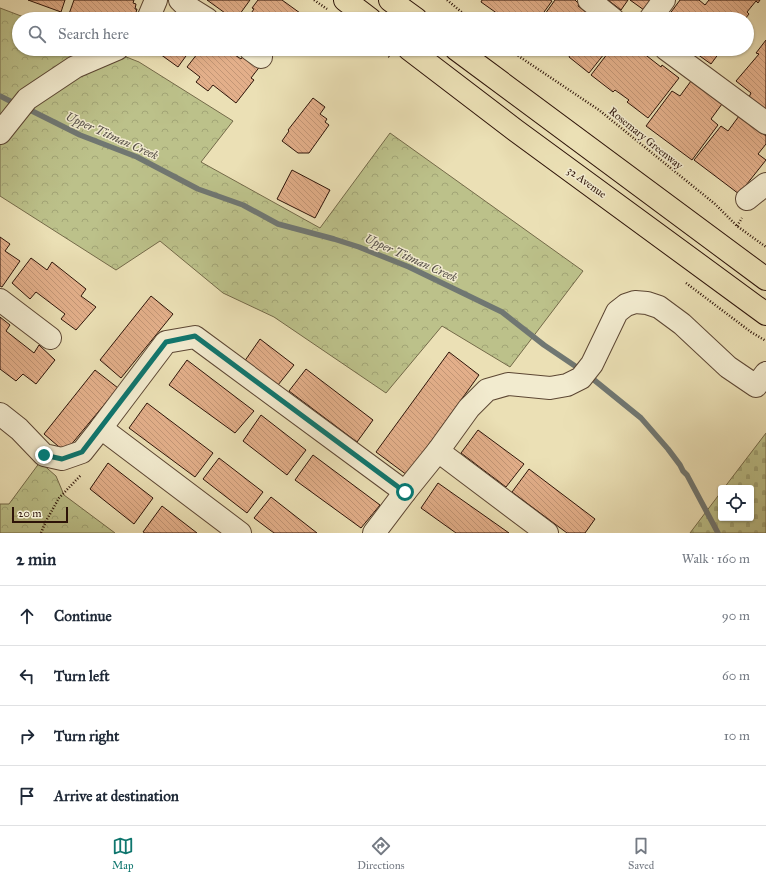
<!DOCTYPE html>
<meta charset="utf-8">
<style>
body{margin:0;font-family:"IM FELL Great Primer",serif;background:#f6f6f7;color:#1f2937}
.controls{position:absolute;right:12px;bottom:12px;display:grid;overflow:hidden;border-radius:4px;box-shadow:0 1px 3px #0004}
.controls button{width:36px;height:36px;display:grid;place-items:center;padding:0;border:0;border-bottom:1px solid #e0e1e3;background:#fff;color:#1f2937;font:20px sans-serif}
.scale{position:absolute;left:12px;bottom:10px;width:56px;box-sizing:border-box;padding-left:4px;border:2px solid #2d1308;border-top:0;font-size:11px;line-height:14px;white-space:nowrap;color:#2d1308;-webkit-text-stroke:3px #f2ebcf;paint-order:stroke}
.stop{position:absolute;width:12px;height:12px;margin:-9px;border:3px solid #0f766e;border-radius:50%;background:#fff}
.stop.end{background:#0f766e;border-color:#fff;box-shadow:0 1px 4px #0008}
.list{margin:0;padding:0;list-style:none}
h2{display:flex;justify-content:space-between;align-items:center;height:52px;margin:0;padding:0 16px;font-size:17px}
h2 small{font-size:13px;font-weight:400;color:#747a83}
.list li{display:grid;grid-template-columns:26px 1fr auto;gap:12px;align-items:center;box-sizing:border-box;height:60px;padding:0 16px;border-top:1px solid #e0e1e3}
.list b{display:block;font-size:15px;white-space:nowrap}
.list em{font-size:13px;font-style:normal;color:#747a83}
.icon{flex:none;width:22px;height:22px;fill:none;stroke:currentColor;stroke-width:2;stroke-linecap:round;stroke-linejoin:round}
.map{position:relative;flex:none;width:766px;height:533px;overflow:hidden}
.search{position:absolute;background:#fff;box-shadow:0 1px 3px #0004;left:12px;right:12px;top:12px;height:44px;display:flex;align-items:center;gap:10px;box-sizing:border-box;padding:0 14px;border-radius:22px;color:#747a83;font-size:15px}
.sheet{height:292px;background:#fff}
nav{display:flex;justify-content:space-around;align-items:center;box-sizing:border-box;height:56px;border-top:1px solid #e0e1e3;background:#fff;font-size:11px;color:#747a83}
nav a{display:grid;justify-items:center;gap:2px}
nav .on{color:#0f766e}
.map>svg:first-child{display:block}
</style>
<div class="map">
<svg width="766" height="533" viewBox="0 0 766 533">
<defs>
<pattern id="forest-crowns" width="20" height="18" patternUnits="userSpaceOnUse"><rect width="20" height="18" fill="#bcc18a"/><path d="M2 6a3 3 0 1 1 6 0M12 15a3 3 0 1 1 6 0" fill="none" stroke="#a2a576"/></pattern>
<pattern id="cemetery-stones" width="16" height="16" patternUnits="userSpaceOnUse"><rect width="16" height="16" fill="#bcc18a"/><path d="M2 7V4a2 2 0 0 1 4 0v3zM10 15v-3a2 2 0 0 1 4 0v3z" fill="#a2a576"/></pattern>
<pattern id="building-back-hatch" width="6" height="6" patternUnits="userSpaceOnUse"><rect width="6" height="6" fill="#e3af8a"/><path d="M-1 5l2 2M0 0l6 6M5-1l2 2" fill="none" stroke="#c39676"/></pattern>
</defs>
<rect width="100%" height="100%" fill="#ebe0b5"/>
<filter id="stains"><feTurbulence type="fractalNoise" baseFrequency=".005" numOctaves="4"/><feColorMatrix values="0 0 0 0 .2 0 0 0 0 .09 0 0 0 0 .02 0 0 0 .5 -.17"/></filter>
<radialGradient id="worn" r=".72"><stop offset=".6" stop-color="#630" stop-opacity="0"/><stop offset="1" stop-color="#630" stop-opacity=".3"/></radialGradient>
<g fill="url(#forest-crowns)" stroke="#746a49">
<path d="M 0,8 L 29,19 L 19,19 L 19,49 L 106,49 L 139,62 L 233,121 L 201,162 L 320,228 L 390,133 L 583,271 L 510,367 L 442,326 L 386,393 L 274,317 L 223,293 L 160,241 L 116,270 L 0,196 Z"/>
<path d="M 40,462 L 56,476 L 64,495 L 115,533 L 0,533 L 0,504 L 9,504 Z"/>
</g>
<path fill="url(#cemetery-stones)" stroke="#746a49" d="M 766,433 L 766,533 L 690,533 L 721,492 L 721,518 L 751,518 L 751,488 L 724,488 Z"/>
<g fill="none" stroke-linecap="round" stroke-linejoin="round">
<g stroke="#707772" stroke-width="5.5">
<path d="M 0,96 L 18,105"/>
<path d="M 26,108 L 80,135 L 137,157 L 198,189 L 243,205 L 278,224 L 334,239 L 359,247 L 409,267 L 502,312 L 544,345 L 581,370"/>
<path d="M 588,375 L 641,418 L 668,449 L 680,465 L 683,471 L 687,475 L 718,533"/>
</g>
</g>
<g fill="url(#building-back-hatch)" stroke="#2d1308">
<path d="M 28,0 L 65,0 L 61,12 Z"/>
<path d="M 74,0 L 134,0 L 133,3 L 136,4 L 135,9 L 137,9 L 134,19 L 87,19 L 69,14 Z"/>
<path d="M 207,0 L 250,0 L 237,18 L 234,15 L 232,18 Z"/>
<path d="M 258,0 L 282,0 L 300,13 L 296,19 L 247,19 L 254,9 L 252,8 Z"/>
<path d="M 482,0 L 550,0 L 552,1 L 539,19 L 505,19 L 481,2 Z"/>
<path d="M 555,0 L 575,0 L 579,4 L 578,6 L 596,19 L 543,19 L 546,15 L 545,14 Z"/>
<path d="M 608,0 L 628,0 L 621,10 Z"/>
<path d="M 630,0 L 652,0 L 644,10 Z"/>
<path d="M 680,0 L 699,0 L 705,5 L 709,0 L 760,0 L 758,3 L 756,1 L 747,12 L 749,14 L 745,19 L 666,19 Z"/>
<path d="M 766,40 L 766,111 L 749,97 L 751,93 L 736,81 L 759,54 L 756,53 Z"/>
<path d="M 153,49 L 191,49 L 178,67 Z"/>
<path d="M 201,49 L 231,49 L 229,51 L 241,59 L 245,53 L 261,65 L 251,78 L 254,80 L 236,103 L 213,85 L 208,91 L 196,82 L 200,77 L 187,67 Z"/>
<path d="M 562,49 L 608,49 L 589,73 L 569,57 L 570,55 Z"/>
<path d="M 611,49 L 638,49 L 661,67 L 662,65 L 679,78 L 648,118 L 627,102 L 629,100 L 615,90 L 613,92 L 591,75 Z"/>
<path d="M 690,49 L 722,49 L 711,64 Z"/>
<path d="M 691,81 L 722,104 L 711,119 L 718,125 L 692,160 L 646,126 L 672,91 L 680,96 Z"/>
<path d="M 313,98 L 325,107 L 320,114 L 327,119 L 325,122 L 329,125 L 309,153 L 298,153 L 282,141 L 289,131 L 288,130 Z"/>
<path d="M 739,116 L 766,136 L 766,144 L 758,154 L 766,160 L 739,194 L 694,160 L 721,126 L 728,131 Z"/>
<path d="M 292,170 L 330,190 L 315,218 L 277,199 Z"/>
<path d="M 0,237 L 10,244 L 5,251 L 20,261 L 2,287 L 0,286 Z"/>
<path d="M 31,258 L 47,270 L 52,262 L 86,289 L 81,296 L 96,307 L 76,330 L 61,319 L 65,314 L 36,292 L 30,299 L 12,283 Z"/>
<path d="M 151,296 L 173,314 L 121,378 L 100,360 Z"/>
<path d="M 0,317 L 10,325 L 6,331 L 34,353 L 39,345 L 55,360 L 36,384 L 23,374 L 16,381 L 0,369 Z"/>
<path d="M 260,339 L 294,365 L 278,385 L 244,362 Z"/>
<path d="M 449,352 L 479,375 L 407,475 L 376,452 Z"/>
<path d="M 187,360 L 254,411 L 235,433 L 169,385 Z"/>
<path d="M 306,369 L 373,420 L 357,442 L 289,391 Z"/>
<path d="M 95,370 L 118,388 L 65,452 L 44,434 Z"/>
<path d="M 147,403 L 213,453 L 195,477 L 129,428 Z"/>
<path d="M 261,415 L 306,450 L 287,475 L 243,441 Z"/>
<path d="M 478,430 L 524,464 L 506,487 L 461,453 Z"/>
<path d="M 313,455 L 380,505 L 361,528 L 295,480 Z"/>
<path d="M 219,458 L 263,492 L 247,513 L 203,479 Z"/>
<path d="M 108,463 L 153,498 L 134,524 L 90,489 Z"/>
<path d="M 529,469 L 595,519 L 585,533 L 567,533 L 512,492 Z"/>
<path d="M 438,483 L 509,533 L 456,533 L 421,508 Z"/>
<path d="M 271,497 L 317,533 L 274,533 L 254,518 Z"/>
<path d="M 162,506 L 197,533 L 145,533 L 143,532 Z"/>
</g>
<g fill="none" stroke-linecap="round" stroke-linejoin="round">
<g stroke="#5c4633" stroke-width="24">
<g id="minor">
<path d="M 180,0 L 186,6 L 207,19"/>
<path d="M 589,0 L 613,19"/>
<path d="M 148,19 L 156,0"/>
<path d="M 650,19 L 664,0"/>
<path d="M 250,49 L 261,57"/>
<path d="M 666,49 L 766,123"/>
<path d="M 0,133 L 27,99 L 75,67 L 117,49"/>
<path d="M 747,199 L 766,184"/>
<path d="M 0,300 L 50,338"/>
<path d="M 0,414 L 19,429 L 44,455 L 62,459 L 82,452 L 101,428 L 240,533"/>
<path d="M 101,428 L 166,342 L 195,337 L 405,492"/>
<path d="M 438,451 L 547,533"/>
<path d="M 374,533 L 405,492 L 438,451 L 469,408 L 487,390 L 508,384 L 550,388 L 567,385 L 581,378 L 592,364 L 617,312 L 626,305 L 635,302 L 647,303 L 659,307 L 682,324 L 728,367 L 756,386 L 766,373"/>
</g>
</g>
<g stroke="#2d1308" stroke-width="24">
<g id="major">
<path d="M 345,0 L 370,19"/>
<path d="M 390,0 L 416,19"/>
<path d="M 409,49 L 515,130 L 766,314"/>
<path d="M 456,49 L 766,279"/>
</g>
</g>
<g stroke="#2d1308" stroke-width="2.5" stroke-dasharray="1 2" stroke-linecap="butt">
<path d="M 314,0 L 327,9"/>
<path d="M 447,0 L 470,19"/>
<path d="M 379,49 L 391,58"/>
<path d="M 508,49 L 599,110 L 715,204 L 737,226 L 766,247"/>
<path d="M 737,226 L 742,218"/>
<path d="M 686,283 L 751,332 L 766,341"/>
<path d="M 41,533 L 46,521 L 59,498 L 81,475"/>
</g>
<use href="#minor" stroke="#f2ebcf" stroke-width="22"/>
<use href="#major" stroke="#ebe0b5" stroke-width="22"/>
</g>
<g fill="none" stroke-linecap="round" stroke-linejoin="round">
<path stroke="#0f766e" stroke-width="5" d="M 44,455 L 62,459 L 82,452 L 166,342 L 195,336 L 405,492"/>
</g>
<g text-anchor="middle" stroke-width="3" stroke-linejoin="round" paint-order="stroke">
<g font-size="11" fill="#2d1308" stroke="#f2ebcf">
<text transform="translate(646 138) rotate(39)" y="4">Rosemary Greenway</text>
<text transform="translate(587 182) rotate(36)" y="4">32 Avenue</text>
</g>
<g font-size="12" font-style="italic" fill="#544d46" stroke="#f2ebcf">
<text transform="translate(112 136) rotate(24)" y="4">Upper Titman Creek</text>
<text transform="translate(411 258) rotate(24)" y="4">Upper Titman Creek</text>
</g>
</g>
<rect width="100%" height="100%" filter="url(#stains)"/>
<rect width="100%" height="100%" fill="url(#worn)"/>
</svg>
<div class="controls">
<button><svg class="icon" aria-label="locate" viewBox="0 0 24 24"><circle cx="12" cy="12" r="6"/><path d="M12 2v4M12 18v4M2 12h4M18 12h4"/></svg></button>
</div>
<div class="scale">20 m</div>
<div class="stop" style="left:405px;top:492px"></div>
<div class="stop end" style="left:44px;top:455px"></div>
<div class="search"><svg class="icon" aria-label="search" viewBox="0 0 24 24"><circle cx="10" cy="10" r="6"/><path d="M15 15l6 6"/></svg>Search here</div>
</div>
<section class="sheet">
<h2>2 min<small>Walk · 160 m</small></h2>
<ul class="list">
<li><svg class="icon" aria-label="ahead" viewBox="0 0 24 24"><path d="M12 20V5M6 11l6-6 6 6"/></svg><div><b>Continue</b></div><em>90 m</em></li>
<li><svg class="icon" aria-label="left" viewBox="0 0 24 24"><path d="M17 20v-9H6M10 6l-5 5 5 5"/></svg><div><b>Turn left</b></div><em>60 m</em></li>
<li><svg class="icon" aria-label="right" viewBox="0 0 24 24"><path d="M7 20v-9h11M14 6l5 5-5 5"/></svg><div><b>Turn right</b></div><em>10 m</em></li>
<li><svg class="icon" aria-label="arrive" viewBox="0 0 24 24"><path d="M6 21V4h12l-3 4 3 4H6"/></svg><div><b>Arrive at destination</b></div></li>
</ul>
</section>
<nav>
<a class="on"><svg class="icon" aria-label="map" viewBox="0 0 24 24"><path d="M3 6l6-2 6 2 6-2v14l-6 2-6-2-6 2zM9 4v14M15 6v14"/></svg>Map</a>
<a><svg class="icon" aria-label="directions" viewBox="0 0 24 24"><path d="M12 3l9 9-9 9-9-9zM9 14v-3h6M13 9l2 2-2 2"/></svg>Directions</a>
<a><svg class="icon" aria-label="saved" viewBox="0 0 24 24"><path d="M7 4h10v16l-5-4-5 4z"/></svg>Saved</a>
</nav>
